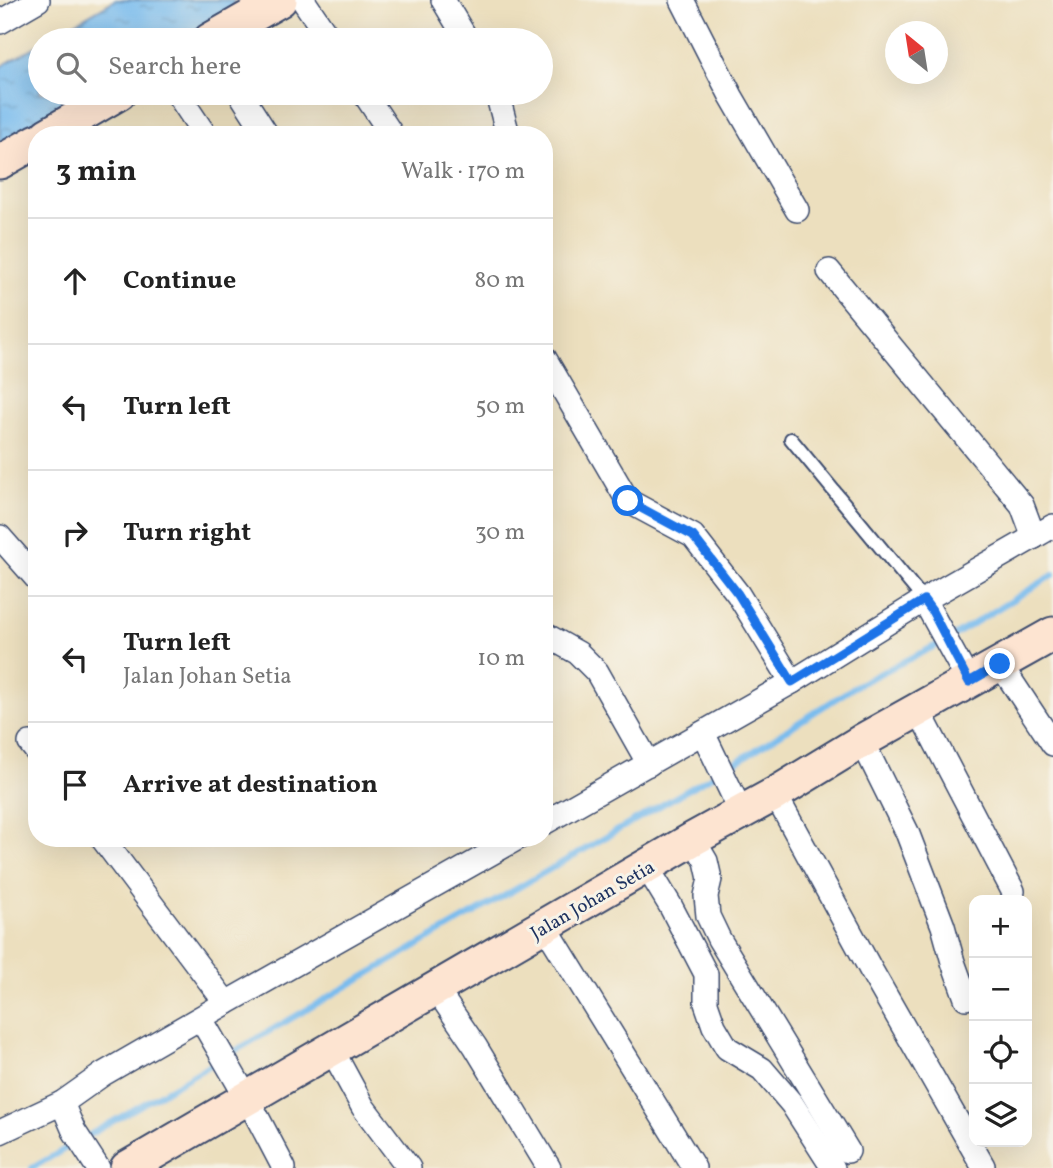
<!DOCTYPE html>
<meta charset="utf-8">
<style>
body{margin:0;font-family:Vollkorn,serif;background:#f6f6f6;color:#222}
.controls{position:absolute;right:21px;bottom:21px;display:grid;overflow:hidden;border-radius:14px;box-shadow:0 7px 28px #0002}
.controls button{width:63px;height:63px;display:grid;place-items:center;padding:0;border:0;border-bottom:2px solid #e0e0e0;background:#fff;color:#222;font:35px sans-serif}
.compass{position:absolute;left:885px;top:21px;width:63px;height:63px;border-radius:50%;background:#fff;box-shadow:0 7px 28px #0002;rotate:330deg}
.stop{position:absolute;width:21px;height:21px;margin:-16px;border:5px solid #1a73e8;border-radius:50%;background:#fff}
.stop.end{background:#1a73e8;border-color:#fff;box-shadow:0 2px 7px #0008}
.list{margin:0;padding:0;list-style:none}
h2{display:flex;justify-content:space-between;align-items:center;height:91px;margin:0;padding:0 28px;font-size:30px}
h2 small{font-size:23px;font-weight:400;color:#767676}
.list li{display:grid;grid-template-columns:46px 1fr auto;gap:21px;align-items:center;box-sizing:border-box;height:126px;padding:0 28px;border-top:2px solid #e0e0e0}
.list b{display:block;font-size:26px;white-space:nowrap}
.list p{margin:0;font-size:23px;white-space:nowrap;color:#767676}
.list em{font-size:23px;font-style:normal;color:#767676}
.icon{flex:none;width:38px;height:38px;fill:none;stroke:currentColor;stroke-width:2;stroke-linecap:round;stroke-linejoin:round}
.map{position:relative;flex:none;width:1053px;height:1168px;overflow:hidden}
.search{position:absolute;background:#fff;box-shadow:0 7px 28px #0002;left:28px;top:28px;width:525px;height:77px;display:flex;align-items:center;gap:18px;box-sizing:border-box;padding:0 24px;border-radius:38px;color:#767676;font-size:26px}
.panel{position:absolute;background:#fff;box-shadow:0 7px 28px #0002;left:28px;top:126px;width:525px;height:721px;border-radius:28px}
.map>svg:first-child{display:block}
</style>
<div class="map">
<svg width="1053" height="1168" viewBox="0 0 1053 1168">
<defs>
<pattern id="water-ripples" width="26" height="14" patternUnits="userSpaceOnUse" patternTransform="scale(1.75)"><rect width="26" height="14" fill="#79bcee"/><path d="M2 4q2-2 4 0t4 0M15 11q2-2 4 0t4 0" fill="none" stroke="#6299c4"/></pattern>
</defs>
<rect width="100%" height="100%" fill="#f7f3e8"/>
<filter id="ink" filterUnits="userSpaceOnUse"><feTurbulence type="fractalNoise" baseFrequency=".0143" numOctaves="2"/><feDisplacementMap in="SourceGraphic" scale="14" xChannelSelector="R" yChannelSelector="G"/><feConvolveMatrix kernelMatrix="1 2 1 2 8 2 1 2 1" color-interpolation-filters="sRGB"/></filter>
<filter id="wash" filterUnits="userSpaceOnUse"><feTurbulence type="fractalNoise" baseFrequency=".00686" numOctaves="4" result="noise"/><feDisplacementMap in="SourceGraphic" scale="28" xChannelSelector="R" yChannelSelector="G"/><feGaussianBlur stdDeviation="1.57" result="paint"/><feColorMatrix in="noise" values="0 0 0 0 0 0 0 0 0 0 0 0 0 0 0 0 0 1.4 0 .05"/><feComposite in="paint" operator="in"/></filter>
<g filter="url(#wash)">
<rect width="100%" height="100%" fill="#ecdfbe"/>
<g fill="url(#water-ripples)" stroke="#4a76a6" stroke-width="2">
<path d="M 115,0 L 234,0 L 231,11 L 181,40 L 46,40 Z"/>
<path d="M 40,44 L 40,93 L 92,93 L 0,147 L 0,67 Z"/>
</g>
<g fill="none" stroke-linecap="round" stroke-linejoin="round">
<g stroke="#79bcee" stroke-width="6">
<path d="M 950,638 L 1053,575"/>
<path d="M 727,768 L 859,684 L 941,643"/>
<path d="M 32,1168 L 717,773"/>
</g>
</g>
</g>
<g filter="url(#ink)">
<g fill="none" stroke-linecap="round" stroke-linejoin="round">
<g stroke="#3a496c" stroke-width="16">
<path id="lane" d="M 791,439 L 924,600"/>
</g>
<g stroke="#3a496c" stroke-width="26">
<g id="street">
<path d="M 303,0 L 330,40"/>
<path d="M 443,0 L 467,40"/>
<path d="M 682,0 L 731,96 L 797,210"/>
<path d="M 0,22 L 38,0"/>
<path d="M 177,93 L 205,135"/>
<path d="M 240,93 L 267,135"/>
<path d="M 364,93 L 392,135"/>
<path d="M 497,93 L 508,135"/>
<path d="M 829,271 L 1022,505 L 1034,537"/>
<path d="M 544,357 L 628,501 L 693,536 L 738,594 L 792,682"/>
<path d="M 0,537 L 37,579"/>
<path d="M 924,600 L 969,682"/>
<path d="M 544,634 L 578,653 L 597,672 L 649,764"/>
<path d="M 1000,664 L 1053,744"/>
<path d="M 919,711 L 1013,891"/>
<path d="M 703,733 L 741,812"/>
<path d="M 862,741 L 907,832 L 943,926 L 953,962 L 966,998"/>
<path d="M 30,743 L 37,752"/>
<path d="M 775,794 L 871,970 L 983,1166"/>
<path d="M 544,823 L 792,682 L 924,600 L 1053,526"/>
<path d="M 102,838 L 226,1003"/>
<path d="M 693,839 L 706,861 L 710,879 L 706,896 L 708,916 L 719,939 L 848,1151"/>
<path d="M 647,867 L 670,905 L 706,974 L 706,1003 L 714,1026 L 727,1048 L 762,1069 L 792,1104 L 833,1168"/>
<path d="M 545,926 L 694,1168"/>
<path d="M 436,989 L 475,1046 L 549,1168"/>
<path d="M 201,1019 L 252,1107 L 284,1168"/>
<path d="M 331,1048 L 363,1107 L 409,1168"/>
<path d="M 62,1103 L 74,1131 L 98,1168"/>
<path d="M 0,1132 L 62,1103 L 103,1074 L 226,1003 L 518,838"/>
</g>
</g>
<g stroke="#3a496c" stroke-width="37">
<g id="secondary">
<path d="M 210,40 L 280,0"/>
<path d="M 47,135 L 119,93"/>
<path d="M 0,162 L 37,141"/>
<path d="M 127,1168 L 693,839 L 775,794 L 862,741 L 1053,634"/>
</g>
</g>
<use href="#lane" stroke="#fff" stroke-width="12"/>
<use href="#street" stroke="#fff" stroke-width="23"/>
<use href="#secondary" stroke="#fde4d1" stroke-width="33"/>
</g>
</g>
<g fill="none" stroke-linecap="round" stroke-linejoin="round" filter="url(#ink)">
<path stroke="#1a73e8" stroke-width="9" d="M 628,501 L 693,536 L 738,594 L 792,682 L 924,600 L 932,611 L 969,682 L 1000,664"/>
</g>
<g text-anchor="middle" stroke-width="6" stroke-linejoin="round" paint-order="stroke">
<g font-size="19" fill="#1b2f5e" stroke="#f7f3e8">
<text transform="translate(592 899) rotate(-30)" y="7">Jalan Johan Setia</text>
</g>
</g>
</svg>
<div class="controls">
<button>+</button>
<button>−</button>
<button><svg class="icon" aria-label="locate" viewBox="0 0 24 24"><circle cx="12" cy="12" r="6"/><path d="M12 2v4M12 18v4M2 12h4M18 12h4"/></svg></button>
<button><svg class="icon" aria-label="layers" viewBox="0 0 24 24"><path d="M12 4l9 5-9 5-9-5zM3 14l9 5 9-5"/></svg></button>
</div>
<svg class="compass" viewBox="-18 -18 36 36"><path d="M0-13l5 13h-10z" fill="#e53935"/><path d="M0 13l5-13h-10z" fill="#767676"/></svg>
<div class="stop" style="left:628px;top:501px"></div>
<div class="stop end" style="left:1000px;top:664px"></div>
<div class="search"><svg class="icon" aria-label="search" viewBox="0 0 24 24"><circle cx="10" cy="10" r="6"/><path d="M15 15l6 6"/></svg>Search here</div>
<section class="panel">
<h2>3 min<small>Walk · 170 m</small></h2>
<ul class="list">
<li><svg class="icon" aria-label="ahead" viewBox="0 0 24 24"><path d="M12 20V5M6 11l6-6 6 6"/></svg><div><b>Continue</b></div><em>80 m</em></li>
<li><svg class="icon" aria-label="left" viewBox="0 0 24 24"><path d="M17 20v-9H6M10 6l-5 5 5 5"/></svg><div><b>Turn left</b></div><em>50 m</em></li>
<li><svg class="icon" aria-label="right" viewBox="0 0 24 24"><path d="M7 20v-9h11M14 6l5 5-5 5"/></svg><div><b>Turn right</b></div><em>30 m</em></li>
<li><svg class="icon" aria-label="left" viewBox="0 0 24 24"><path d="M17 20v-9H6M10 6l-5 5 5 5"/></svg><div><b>Turn left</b><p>Jalan Johan Setia</p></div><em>10 m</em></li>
<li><svg class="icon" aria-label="arrive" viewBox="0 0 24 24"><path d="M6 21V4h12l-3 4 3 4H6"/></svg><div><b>Arrive at destination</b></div></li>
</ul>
</section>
</div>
